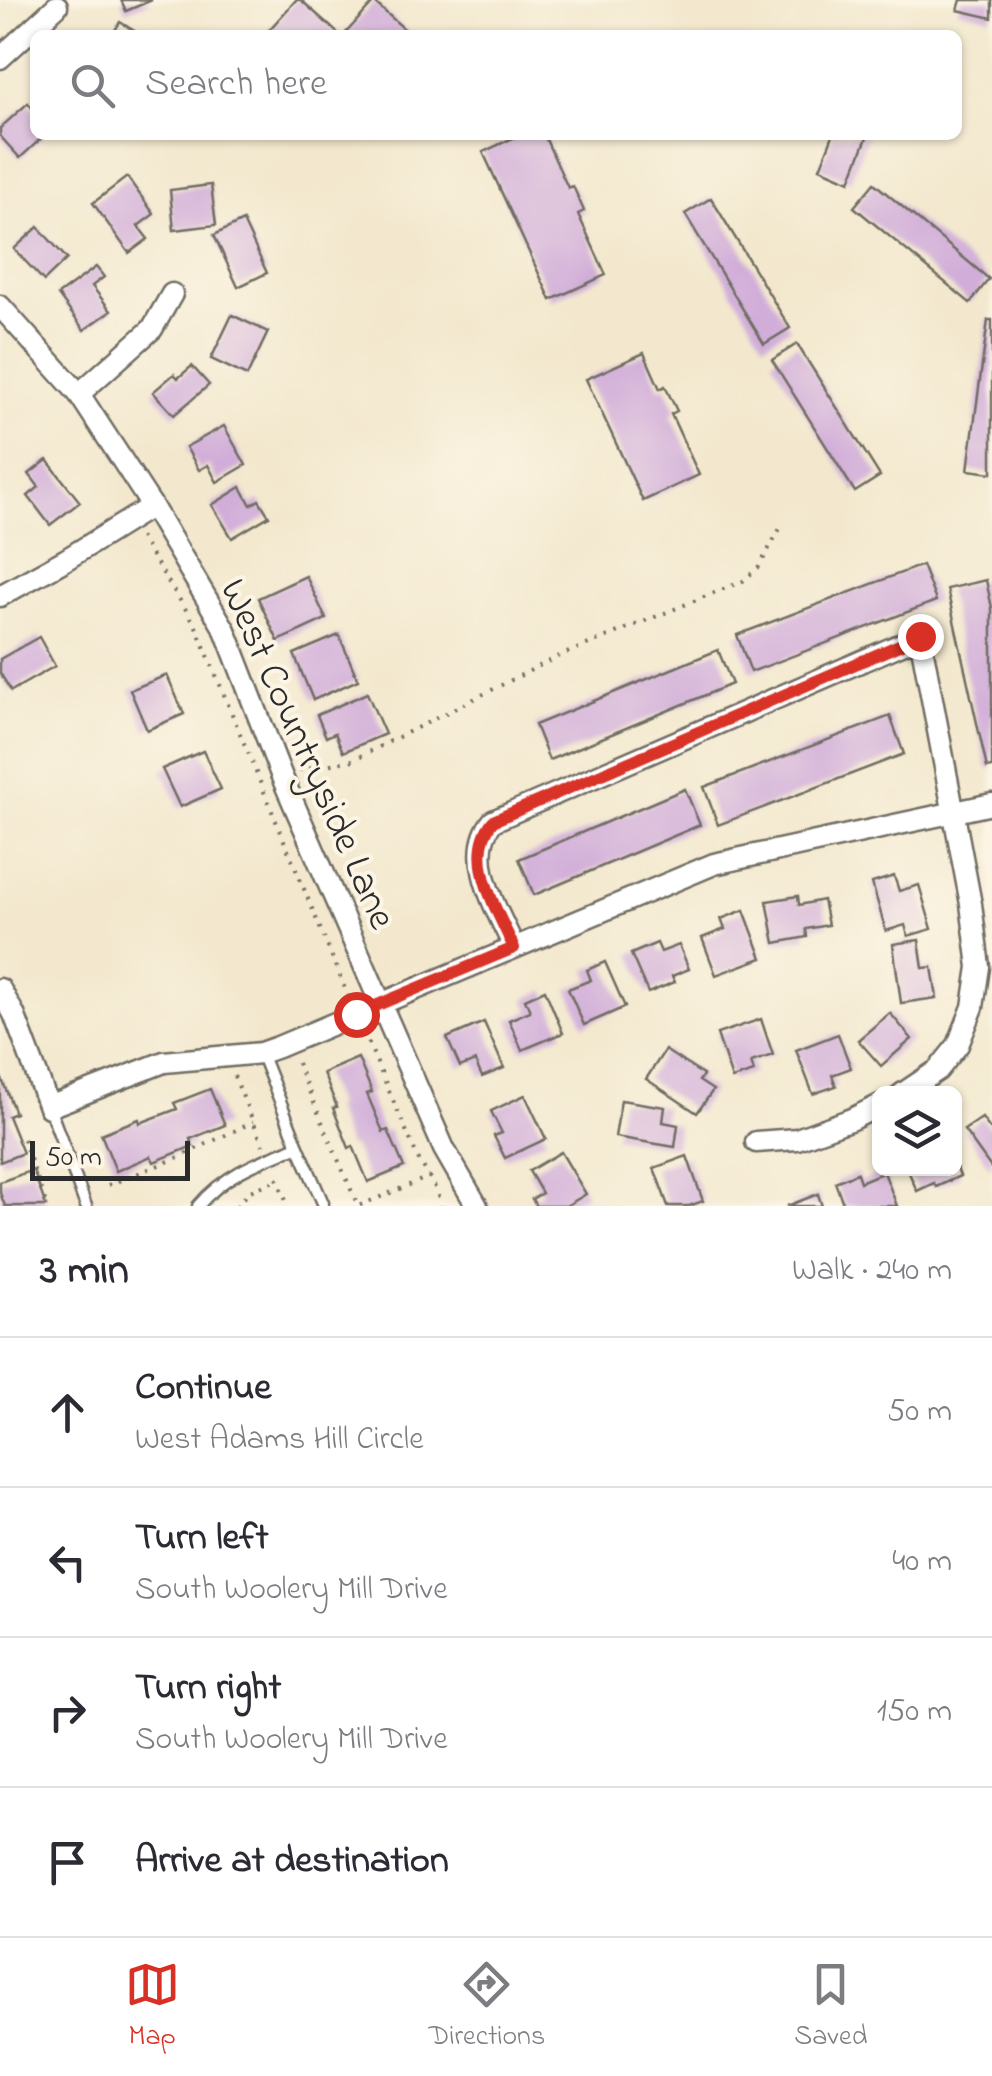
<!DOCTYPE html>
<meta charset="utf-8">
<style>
body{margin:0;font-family:"Indie Flower",sans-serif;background:#f7f7f7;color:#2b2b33}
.controls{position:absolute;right:30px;bottom:30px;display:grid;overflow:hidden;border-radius:15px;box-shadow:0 2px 8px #0004}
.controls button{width:90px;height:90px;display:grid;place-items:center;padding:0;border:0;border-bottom:2px solid #e1e1e2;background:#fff;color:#2b2b33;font:50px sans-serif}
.scale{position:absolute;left:30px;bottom:25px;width:160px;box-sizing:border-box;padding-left:10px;border:5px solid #2b2b2b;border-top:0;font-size:28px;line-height:35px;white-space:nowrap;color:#2b2b2b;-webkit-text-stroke:8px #fcf5e5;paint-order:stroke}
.stop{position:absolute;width:30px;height:30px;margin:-22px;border:8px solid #d93025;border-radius:50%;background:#fff}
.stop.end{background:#d93025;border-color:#fff;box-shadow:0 2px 10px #0008}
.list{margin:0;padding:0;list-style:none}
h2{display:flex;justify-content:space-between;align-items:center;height:130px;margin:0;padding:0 40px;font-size:42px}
h2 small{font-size:32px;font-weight:400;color:#7c7c81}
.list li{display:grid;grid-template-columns:65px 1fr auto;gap:30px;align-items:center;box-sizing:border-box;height:150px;padding:0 40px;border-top:2px solid #e1e1e2}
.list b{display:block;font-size:38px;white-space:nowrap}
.list p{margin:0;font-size:32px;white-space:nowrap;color:#7c7c81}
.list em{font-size:32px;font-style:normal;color:#7c7c81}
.icon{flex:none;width:55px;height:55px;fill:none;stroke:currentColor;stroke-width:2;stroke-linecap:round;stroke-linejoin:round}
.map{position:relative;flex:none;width:992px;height:1206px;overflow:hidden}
.search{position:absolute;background:#fff;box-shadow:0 2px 8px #0004;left:30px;right:30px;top:30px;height:110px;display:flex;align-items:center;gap:25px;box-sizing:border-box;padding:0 35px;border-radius:15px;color:#7c7c81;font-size:38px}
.sheet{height:730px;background:#fff}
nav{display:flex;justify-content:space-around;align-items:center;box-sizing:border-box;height:140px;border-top:2px solid #e1e1e2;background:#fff;font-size:28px;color:#7c7c81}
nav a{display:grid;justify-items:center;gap:5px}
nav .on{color:#d93025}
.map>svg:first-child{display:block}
</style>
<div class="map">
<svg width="992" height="1206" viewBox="0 0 992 1206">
<rect width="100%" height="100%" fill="#fcf5e5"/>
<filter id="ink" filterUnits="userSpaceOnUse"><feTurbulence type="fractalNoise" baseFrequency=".01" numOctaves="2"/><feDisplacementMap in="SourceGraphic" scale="20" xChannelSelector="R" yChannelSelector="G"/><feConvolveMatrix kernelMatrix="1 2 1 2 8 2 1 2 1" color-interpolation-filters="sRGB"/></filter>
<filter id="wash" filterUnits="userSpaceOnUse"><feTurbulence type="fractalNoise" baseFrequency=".0048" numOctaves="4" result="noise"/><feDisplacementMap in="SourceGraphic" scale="40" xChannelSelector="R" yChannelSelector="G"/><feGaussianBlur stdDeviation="2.25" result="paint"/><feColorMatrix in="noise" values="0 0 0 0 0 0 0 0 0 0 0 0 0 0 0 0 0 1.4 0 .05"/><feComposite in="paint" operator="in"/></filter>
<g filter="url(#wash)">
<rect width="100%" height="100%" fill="#f3e8ce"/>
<g id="blocks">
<g fill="#d1aed9">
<path d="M 121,0 L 152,0 L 126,11 Z"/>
<path d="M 296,0 L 301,0 L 340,35 L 274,35 L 269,30 Z"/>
<path d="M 961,0 L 992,0 L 992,18 L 958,10 Z"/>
<path d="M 374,2 L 411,35 L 344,35 Z"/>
<path d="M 120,22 L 141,35 L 112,35 Z"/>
<path d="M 28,103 L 35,111 L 35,135 L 45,135 L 20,158 L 0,136 L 0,128 Z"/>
<path d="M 519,135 L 544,135 L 568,188 L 573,186 L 584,211 L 578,214 L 606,275 L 551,300 L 483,152 Z"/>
<path d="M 833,135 L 868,135 L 850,181 L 820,168 Z"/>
<path d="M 127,177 L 154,214 L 138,226 L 148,239 L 129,253 L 93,203 Z"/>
<path d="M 874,183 L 989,279 L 970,303 L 854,207 Z"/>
<path d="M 211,185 L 216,225 L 174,230 L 170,190 Z"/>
<path d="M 711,198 L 790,328 L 764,344 L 685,214 Z"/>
<path d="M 243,221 L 267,273 L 238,287 L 214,235 Z"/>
<path d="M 38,227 L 67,259 L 44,281 L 14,249 Z"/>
<path d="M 96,267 L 104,277 L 92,286 L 111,311 L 84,330 L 58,295 Z"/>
<path d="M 232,315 L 268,332 L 247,376 L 211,359 Z"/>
<path d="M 988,320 L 992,320 L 992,473 L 968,470 Z"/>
<path d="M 797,344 L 880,476 L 855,492 L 772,360 Z"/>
<path d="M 644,353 L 660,389 L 665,386 L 677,411 L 671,414 L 699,475 L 643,501 L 586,379 Z"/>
<path d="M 192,366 L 209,385 L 174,415 L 153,392 L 174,374 L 178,378 Z"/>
<path d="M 224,426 L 246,465 L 217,482 L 208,465 L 199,470 L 186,447 Z"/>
<path d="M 47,460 L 80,502 L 50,525 L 28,496 L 39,487 L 29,474 Z"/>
<path d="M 241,487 L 251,505 L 259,500 L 269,516 L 232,538 L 212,505 Z"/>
<path d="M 922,565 L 936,601 L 751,672 L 737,635 Z"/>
<path d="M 306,576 L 326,619 L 278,641 L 258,598 Z"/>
<path d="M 986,580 L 992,608 L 992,767 L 987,768 L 947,589 Z"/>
<path d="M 339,635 L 358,680 L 313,700 L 294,654 Z"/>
<path d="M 39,637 L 55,666 L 11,691 L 0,673 L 0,659 Z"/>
<path d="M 718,650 L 732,684 L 549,760 L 535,725 Z"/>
<path d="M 167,675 L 184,714 L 147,730 L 130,690 Z"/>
<path d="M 367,693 L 385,734 L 343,752 L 335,733 L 326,737 L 317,715 Z"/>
<path d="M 890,716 L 904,754 L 718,825 L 704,787 Z"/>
<path d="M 203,751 L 221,789 L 180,807 L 162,769 Z"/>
<path d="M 685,789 L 700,825 L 534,895 L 519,859 Z"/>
<path d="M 894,876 L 899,891 L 919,885 L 932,929 L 908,936 L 905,925 L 886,931 L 872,883 Z"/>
<path d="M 798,896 L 799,905 L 823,900 L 828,925 L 806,929 L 807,937 L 775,943 L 767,901 Z"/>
<path d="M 744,910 L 762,958 L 716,975 L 702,938 L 725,929 L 721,919 Z"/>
<path d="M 919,940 L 923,968 L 932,967 L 937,998 L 901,1003 L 893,944 Z"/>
<path d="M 657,943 L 661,952 L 679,945 L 689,969 L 672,976 L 675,982 L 648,993 L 631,954 Z"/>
<path d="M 605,962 L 625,1007 L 584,1025 L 568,989 L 591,980 L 587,970 Z"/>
<path d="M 545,990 L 563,1033 L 522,1050 L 509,1020 L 530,1011 L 525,999 Z"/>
<path d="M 890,1013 L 912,1039 L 881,1066 L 858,1040 Z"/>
<path d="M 761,1019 L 773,1055 L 751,1062 L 754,1072 L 732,1079 L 717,1034 Z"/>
<path d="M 484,1022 L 504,1068 L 482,1077 L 475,1061 L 460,1067 L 447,1038 Z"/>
<path d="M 838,1034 L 851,1068 L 832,1075 L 836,1086 L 813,1094 L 796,1050 Z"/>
<path d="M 665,1050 L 703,1075 L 699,1081 L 713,1090 L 697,1113 L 646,1079 Z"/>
<path d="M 358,1058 L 372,1092 L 367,1094 L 383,1132 L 388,1130 L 404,1167 L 368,1182 L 353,1146 L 349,1148 L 333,1108 L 337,1107 L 323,1073 Z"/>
<path d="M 0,1074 L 15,1113 L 8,1116 L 23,1153 L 0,1162 Z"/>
<path d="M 210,1089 L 225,1125 L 190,1139 L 193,1146 L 154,1162 L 151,1156 L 116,1171 L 101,1134 L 139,1119 L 140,1123 L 177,1109 L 174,1103 Z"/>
<path d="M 525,1095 L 546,1139 L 505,1158 L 494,1136 L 502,1133 L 491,1111 Z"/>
<path d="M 621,1100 L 665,1107 L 663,1122 L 678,1125 L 675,1147 L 615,1137 Z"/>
<path d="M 982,1118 L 990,1129 L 992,1128 L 992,1169 L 964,1130 Z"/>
<path d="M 561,1152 L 586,1194 L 566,1206 L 536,1206 L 532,1199 L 542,1193 L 529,1171 Z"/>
<path d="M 687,1156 L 703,1201 L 689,1206 L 668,1206 L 654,1168 Z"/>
<path d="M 907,1168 L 957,1168 L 960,1176 L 936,1187 L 934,1183 L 917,1191 Z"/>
<path d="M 33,1170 L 46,1206 L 5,1206 L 0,1193 L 0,1182 Z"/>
<path d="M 884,1172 L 897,1206 L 844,1206 L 835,1182 L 857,1173 L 860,1182 Z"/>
<path d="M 818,1194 L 822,1206 L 787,1206 Z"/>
</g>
</g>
</g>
<g filter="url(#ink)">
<use href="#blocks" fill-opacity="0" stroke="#716d64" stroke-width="2.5"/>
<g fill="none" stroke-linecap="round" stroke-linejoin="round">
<g stroke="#716d64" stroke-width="15">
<g id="service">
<path d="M 49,1107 L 86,1206"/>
<path d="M 298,1146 L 323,1203"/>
<path d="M 198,1206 C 226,1173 259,1162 298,1146 L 261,1053"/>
</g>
</g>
<g stroke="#716d64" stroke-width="25">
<g id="minor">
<path d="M 0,58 L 57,6"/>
<path d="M 0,306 L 79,394 L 152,506 L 225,630 L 282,777 L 444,1149 L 477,1206"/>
<path d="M 79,394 L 152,329 L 172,294"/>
<path d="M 0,596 L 65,560 L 152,506"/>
<path d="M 514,947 C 498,911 463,857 493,821 L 920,636 L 971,904 L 979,967 L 973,1007 L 958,1045 L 938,1070 L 902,1094"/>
<path d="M 0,989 L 14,1014 L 49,1107 L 164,1062 L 261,1053 L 278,1047 L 714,864 L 992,804"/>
<path d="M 756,1142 L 797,1139 L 852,1119 L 880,1105"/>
</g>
</g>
<g stroke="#716d64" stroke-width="4" stroke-dasharray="2.5 8" stroke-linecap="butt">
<path d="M 140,537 L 195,624 L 348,996"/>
<path d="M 299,770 L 353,760 L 557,657 L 743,581 L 759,567 L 783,523"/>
<path d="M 364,1033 L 418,1158 L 436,1189 L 441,1206"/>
<path d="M 297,1063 L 358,1206 L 429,1177"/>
<path d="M 234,1076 L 263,1145"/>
<path d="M 23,1139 L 47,1206"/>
<path d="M 277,1178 L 288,1206"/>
<path d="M 108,1185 L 177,1158 L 253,1122"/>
<path d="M 237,1206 L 250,1191 L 277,1180"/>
</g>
<use href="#service" stroke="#fff" stroke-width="10"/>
<use href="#minor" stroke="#fff" stroke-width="20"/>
</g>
</g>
<g fill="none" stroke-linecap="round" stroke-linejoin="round" filter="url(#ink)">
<path stroke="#d93025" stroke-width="12" d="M 356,1014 L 514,948 C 498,911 463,858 493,821 L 920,636"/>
</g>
<g text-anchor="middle" stroke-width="8" stroke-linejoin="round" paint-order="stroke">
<g font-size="40" fill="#2b2b2b" stroke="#fcf5e5">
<text transform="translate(310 753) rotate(66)" y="14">West Countryside Lane</text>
</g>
</g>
</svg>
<div class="controls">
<button><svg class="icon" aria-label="layers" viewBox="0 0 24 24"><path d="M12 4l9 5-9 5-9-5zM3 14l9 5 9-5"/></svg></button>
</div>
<div class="scale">50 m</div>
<div class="stop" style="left:356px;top:1014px"></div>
<div class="stop end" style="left:920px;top:636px"></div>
<div class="search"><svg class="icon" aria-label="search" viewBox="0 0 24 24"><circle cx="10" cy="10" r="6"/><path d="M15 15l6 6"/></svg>Search here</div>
</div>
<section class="sheet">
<h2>3 min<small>Walk · 240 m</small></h2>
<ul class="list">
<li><svg class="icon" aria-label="ahead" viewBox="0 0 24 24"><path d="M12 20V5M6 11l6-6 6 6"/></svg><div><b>Continue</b><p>West Adams Hill Circle</p></div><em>50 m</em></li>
<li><svg class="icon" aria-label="left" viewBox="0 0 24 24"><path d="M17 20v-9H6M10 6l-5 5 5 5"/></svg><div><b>Turn left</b><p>South Woolery Mill Drive</p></div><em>40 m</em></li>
<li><svg class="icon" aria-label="right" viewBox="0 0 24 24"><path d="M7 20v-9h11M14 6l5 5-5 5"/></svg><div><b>Turn right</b><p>South Woolery Mill Drive</p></div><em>150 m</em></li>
<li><svg class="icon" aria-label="arrive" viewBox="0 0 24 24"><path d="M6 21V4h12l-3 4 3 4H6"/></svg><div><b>Arrive at destination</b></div></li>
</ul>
</section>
<nav>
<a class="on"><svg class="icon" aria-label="map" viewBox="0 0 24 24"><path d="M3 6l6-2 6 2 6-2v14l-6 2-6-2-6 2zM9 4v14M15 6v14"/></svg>Map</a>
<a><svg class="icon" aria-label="directions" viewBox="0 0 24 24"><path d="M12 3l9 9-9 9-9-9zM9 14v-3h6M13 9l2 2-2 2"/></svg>Directions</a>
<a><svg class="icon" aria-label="saved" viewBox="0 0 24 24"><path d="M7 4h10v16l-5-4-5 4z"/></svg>Saved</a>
</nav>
